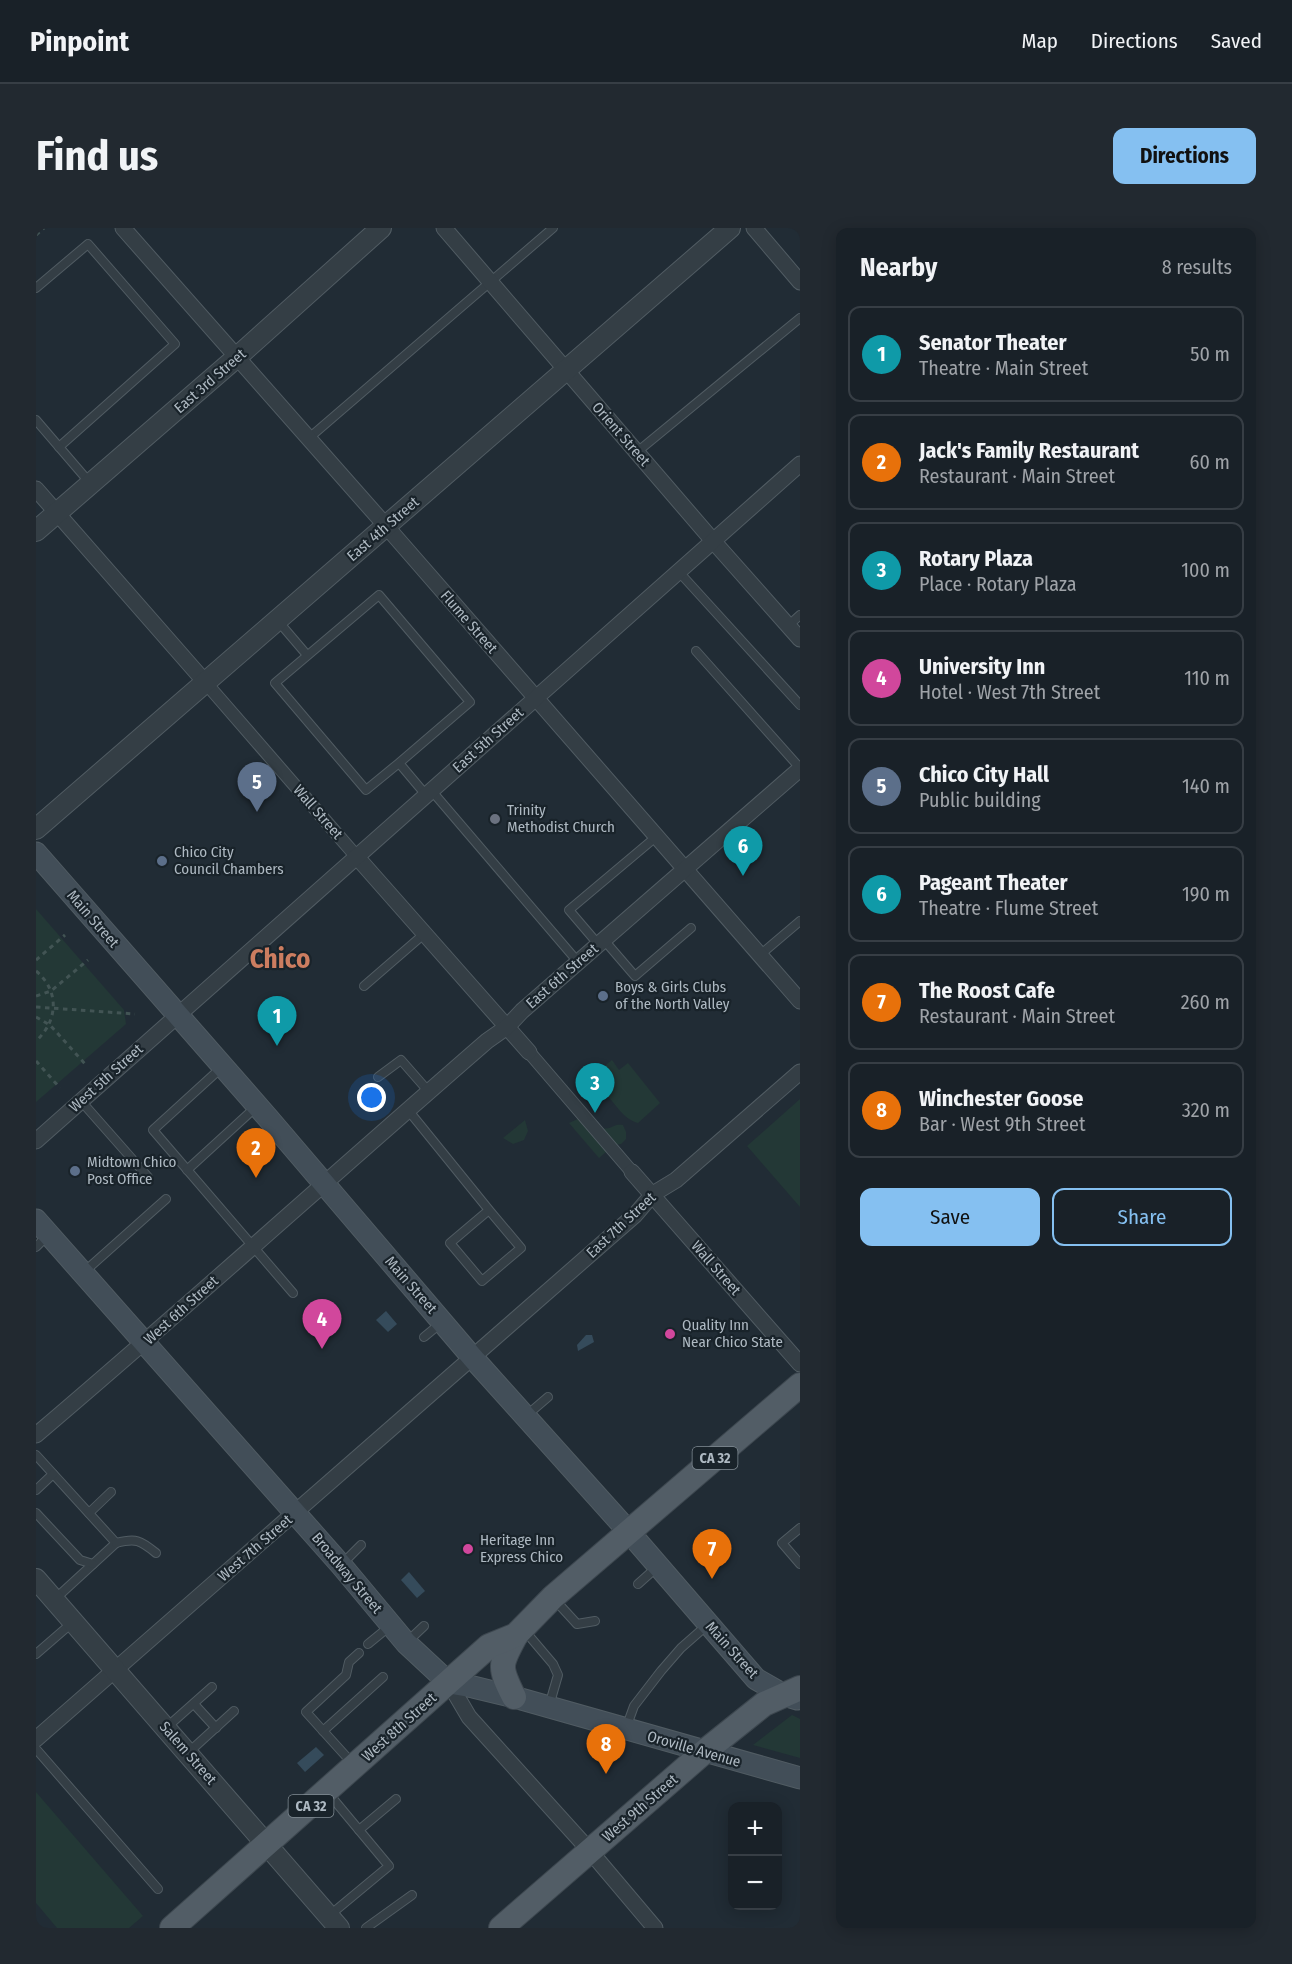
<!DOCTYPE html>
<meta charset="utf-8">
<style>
body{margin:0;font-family:"Fira Sans Condensed",sans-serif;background:#222930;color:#f1f3f6}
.controls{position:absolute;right:18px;bottom:18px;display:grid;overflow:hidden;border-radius:12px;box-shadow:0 3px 15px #0003}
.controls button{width:54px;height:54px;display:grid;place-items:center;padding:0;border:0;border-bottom:2px solid #373e45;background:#192128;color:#f1f3f6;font:30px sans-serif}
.you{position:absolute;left:336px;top:870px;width:21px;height:21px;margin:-15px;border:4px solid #fff;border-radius:50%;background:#1a73e8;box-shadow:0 0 0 9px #1a73e833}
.badge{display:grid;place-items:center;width:39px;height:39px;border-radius:50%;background:#85c0f1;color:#fff;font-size:20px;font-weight:700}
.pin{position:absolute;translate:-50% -50px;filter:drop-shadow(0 2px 3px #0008)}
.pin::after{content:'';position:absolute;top:32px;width:21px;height:18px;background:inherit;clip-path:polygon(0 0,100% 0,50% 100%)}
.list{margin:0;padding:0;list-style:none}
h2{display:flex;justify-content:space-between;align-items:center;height:78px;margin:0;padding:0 24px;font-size:26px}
h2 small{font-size:20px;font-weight:400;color:#9fa3a8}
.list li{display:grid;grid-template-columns:39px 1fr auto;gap:18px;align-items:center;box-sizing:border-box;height:96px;margin:0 12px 12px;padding:0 12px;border:2px solid #373e45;border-radius:12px}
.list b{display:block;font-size:22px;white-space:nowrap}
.list p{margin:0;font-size:20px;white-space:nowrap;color:#9fa3a8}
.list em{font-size:20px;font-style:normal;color:#9fa3a8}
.actions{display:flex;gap:12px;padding:18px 24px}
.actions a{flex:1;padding:14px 0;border:2px solid #85c0f1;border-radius:12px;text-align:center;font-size:21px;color:#85c0f1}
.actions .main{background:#85c0f1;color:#111}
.map{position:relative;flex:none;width:764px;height:1700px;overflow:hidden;border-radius:12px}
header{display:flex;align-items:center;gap:36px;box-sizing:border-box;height:84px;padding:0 30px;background:#192128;border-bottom:2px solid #373e45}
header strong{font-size:28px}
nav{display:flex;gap:33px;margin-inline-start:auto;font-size:21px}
.intro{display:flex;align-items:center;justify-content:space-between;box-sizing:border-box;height:144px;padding:0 36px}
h1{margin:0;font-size:42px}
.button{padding:15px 27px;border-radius:12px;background:#85c0f1;color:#111;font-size:21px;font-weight:700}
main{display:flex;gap:36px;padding:0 36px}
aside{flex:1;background:#192128;border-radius:12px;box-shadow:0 3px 15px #0003}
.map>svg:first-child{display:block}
</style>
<header>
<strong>Pinpoint</strong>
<nav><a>Map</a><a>Directions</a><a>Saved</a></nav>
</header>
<div class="intro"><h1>Find us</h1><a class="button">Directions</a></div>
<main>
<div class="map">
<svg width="764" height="1700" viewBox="0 0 764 1700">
<rect width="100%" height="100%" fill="#212c35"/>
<g fill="#233836">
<path d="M 0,681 L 88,782 L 90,796 L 0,874 Z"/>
<path d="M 576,832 L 583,842 L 592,835 L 624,875 L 602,895 C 585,890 581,876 569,866 L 572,862 L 570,855 L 564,852 L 559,854 L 555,849 Z"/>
<path d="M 764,871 L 764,979 L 711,918 Z"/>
<path d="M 546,889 C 554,894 563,903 573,900 C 579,898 580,896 587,897 L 590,904 L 590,911 L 585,916 L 578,917 L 563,930 L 533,895 Z"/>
<path d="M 489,892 L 492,903 L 488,912 L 477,916 L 467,910 Z"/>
<path d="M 756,1487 L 764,1491 L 764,1530 L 717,1517 Z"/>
<path d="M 0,1564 L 107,1688 L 93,1700 L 21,1700 L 0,1675 Z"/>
</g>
<g fill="#354b5b">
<path d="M 350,1083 L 361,1096 L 352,1104 L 340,1092 Z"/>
<path d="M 550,1107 L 556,1107 L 558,1114 L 542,1123 L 541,1117 Z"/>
<path d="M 373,1344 L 389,1363 L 381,1370 L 365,1352 Z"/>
<path d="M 280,1519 L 288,1527 L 269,1544 L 261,1535 Z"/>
</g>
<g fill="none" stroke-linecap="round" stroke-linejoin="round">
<g stroke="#515c63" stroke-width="10">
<g id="service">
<path d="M 0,60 L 52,16 L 139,116 L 23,219"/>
<path d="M 0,192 L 54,255"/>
<path d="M 273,210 L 517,0"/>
<path d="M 601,224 L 764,90"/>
<path d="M 643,344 L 764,477"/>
<path d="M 242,393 L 271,427"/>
<path d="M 752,398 L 764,387"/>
<path d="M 660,423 L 764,540"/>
<path d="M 363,535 L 434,474 L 343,367 L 239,455 L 330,562 L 363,535 L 390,567"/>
<path d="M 395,562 L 542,734"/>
<path d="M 568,712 L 599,748 L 655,700"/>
<path d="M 562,716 L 533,682 L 621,608"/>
<path d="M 724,727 L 764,693"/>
<path d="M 328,758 L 388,706"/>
<path d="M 185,840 L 117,902 L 257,1065"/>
<path d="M 342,849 L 365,832 L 393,864"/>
<path d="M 45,873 L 112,949"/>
<path d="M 372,882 L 453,982 L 414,1015 L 446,1053 L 485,1020 L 453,982"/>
<path d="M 151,942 L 221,878"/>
<path d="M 0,1019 L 12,1007"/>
<path d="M 48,1044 L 130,971"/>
<path d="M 388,1109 L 405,1095"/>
<path d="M 491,1187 L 512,1169"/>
<path d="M 0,1227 L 80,1315 L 19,1371"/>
<path d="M 0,1262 L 17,1246"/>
<path d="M 0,1285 L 44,1332 L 57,1336"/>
<path d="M 53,1285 L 75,1264"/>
<path d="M 764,1300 L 746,1315 L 764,1336"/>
<path d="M 80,1315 C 100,1310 104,1312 120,1325"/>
<path d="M 307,1335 L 325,1317"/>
<path d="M 602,1356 L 621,1339"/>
<path d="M 519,1372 L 541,1396 L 559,1393"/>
<path d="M 489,1403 L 517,1436 L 522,1447 L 513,1478"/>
<path d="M 371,1414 L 388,1398"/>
<path d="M 332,1416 L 354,1398"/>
<path d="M 0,1426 L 37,1394"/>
<path d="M 158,1476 L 180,1500"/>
<path d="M 131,1499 L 176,1459"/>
<path d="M 590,1500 L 598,1478 L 625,1443 L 645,1420 L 670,1398"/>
<path d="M 287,1503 L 347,1449"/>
<path d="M 0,1521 L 122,1661"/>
<path d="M 153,1524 L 198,1483"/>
<path d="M 317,1536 L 270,1484 L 310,1447 L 313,1434 L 323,1425"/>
<path d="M 293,1566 L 353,1638 L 294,1687"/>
<path d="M 323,1602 L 360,1571"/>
<path d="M 330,1700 L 376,1667"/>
</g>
</g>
<g stroke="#515c63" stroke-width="14">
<g id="pedestrian">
<path d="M 169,454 L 320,628"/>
<path d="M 493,824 L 596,944"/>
</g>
</g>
<g stroke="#515c63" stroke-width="17">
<g id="minor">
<path d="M 87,0 L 350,298 L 764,773"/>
<path d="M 408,0 L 678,314 L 764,411"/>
<path d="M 718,0 L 764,54"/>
<path d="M 0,261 L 169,454"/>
<path d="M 320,628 L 493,824"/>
<path d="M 0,913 L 764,236"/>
<path d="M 596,944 L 764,1136"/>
<path d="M 0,1207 C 152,1078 300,944 451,813 L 471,799 L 486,783 L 764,541"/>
<path d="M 413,1455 L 433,1489 L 554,1623 L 619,1700"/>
<path d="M 0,1511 L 599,987 L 617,966 L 640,952 L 764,844"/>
</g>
</g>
<g stroke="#515c63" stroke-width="22">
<g id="tertiary">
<path d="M 0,303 L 201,129 L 345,0"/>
<path d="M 0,601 L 694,0"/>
<path d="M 0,1351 L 303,1700"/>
</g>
</g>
<g stroke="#515c63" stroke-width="23">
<g id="secondary">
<path d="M 0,625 L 232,890 L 436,1129 L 593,1304 L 720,1451 L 748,1467 L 761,1471"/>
<path d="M 0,992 L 305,1337 L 370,1415 L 413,1455 L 437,1459 L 478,1469 L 764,1550"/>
</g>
</g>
<g stroke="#3d474f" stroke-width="26">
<g id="primary">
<path d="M 478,1469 C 462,1437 464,1437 480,1407"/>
<path d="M 136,1700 L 453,1418 L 480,1407 L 517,1369 L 764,1157"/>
<path d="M 465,1700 L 668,1524 L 728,1476 L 764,1460"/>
</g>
</g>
<g stroke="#425454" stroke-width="3" stroke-dasharray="4.5 4.5" stroke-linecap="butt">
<path d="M 0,7 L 8,0"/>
<path d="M 0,732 L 29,707"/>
<path d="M 0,743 C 24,763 22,793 0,813"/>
<path d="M 0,768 L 15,763 L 52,732"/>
<path d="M 0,779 L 99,786"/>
<path d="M 0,789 L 14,797 L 50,837"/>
<path d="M 0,833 L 24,860"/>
</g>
<use href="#service" stroke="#343e45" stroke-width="8"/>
<use href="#pedestrian" stroke="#343e45" stroke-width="12"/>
<use href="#minor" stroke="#343e45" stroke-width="15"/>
<use href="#tertiary" stroke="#343e45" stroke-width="20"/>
<use href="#secondary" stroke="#424e58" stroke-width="21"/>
<use href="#primary" stroke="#525d66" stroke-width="24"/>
</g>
<circle fill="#6b7280" stroke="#19232a" stroke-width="2" cx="459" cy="591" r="6"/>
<g fill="#5c6f8a" stroke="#19232a" stroke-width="2">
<circle cx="126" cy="633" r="6"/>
<circle cx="567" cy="768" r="6"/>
<circle cx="39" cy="943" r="6"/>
</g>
<g fill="#d1479c" stroke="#19232a" stroke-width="2">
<circle cx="634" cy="1106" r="6"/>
<circle cx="432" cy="1321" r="6"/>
</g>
<g text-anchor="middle" stroke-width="4.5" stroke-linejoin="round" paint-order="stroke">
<g fill="#19232a" stroke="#818c94" stroke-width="1.5">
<rect x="656.5" y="1219" width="45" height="22" rx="4.5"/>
<rect x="252.5" y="1567" width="45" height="22" rx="4.5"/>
</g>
<g font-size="14" font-weight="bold" fill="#aeb9c2">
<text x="679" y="1235">CA 32</text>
<text x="275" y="1583">CA 32</text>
</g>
<g font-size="15" fill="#aeb9c2" stroke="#19232a">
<text transform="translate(174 153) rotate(-41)" y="5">East 3rd Street</text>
<text transform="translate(585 206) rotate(49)" y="5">Orient Street</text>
<text transform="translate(347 301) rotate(-41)" y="5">East 4th Street</text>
<text transform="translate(433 394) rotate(49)" y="5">Flume Street</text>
<text transform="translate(452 512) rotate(-42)" y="5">East 5th Street</text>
<text transform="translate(282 584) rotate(49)" y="5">Wall Street</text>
<text transform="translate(57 691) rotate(49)" y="5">Main Street</text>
<text transform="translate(526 748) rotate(-41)" y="5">East 6th Street</text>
<text transform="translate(70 850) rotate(-42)" y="5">West 5th Street</text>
<text transform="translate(585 997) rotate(-43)" y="5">East 7th Street</text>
<text transform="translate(680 1040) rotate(49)" y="5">Wall Street</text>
<text transform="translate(375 1057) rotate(49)" y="5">Main Street</text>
<text transform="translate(145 1082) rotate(-42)" y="5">West 6th Street</text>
<text transform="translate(219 1320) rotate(-41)" y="5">West 7th Street</text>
<text transform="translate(311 1345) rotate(50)" y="5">Broadway Street</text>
<text transform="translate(696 1422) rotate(48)" y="5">Main Street</text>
<text transform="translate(363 1499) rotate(-42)" y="5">West 8th Street</text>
<text transform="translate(658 1521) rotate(16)" y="5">Oroville Avenue</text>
<text transform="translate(152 1525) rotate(49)" y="5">Salem Street</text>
<text transform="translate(604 1580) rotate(-41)" y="5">West 9th Street</text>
</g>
<g font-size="15" fill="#aeb9c2" stroke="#19232a" text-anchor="start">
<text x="471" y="587">Trinity<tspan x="471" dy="17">Methodist Church</tspan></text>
<text x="138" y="629">Chico City<tspan x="138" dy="17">Council Chambers</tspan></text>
<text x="579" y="764">Boys &amp; Girls Clubs<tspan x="579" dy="17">of the North Valley</tspan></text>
<text x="51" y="939">Midtown Chico<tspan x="51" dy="17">Post Office</tspan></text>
<text x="646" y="1102">Quality Inn<tspan x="646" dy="17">Near Chico State</tspan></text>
<text x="444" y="1317">Heritage Inn<tspan x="444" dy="17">Express Chico</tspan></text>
</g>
<g font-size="27" font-weight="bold" fill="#cc7d60" stroke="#19232a">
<text x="244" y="740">Chico</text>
</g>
</g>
</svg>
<div class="controls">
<button>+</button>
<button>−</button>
</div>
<div class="you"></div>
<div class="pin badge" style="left:241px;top:818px;background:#0f9aa8">1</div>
<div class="pin badge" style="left:220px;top:950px;background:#e8710a">2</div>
<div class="pin badge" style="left:559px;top:885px;background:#0f9aa8">3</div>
<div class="pin badge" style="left:286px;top:1121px;background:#d1479c">4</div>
<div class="pin badge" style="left:221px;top:584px;background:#5c6f8a">5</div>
<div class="pin badge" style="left:707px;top:648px;background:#0f9aa8">6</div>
<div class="pin badge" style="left:676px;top:1351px;background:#e8710a">7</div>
<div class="pin badge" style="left:570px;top:1546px;background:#e8710a">8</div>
</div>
<aside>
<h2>Nearby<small>8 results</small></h2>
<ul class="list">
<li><span class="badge" style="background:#0f9aa8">1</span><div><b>Senator Theater</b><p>Theatre · Main Street</p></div><em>50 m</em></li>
<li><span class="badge" style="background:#e8710a">2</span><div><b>Jack's Family Restaurant</b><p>Restaurant · Main Street</p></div><em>60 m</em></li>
<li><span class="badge" style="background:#0f9aa8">3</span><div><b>Rotary Plaza</b><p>Place · Rotary Plaza</p></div><em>100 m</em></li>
<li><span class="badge" style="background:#d1479c">4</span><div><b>University Inn</b><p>Hotel · West 7th Street</p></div><em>110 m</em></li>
<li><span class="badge" style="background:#5c6f8a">5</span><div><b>Chico City Hall</b><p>Public building</p></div><em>140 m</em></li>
<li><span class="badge" style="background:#0f9aa8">6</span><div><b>Pageant Theater</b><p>Theatre · Flume Street</p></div><em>190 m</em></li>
<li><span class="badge" style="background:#e8710a">7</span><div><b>The Roost Cafe</b><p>Restaurant · Main Street</p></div><em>260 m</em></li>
<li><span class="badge" style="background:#e8710a">8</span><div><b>Winchester Goose</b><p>Bar · West 9th Street</p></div><em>320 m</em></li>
</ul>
<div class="actions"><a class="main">Save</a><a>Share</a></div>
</aside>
</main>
